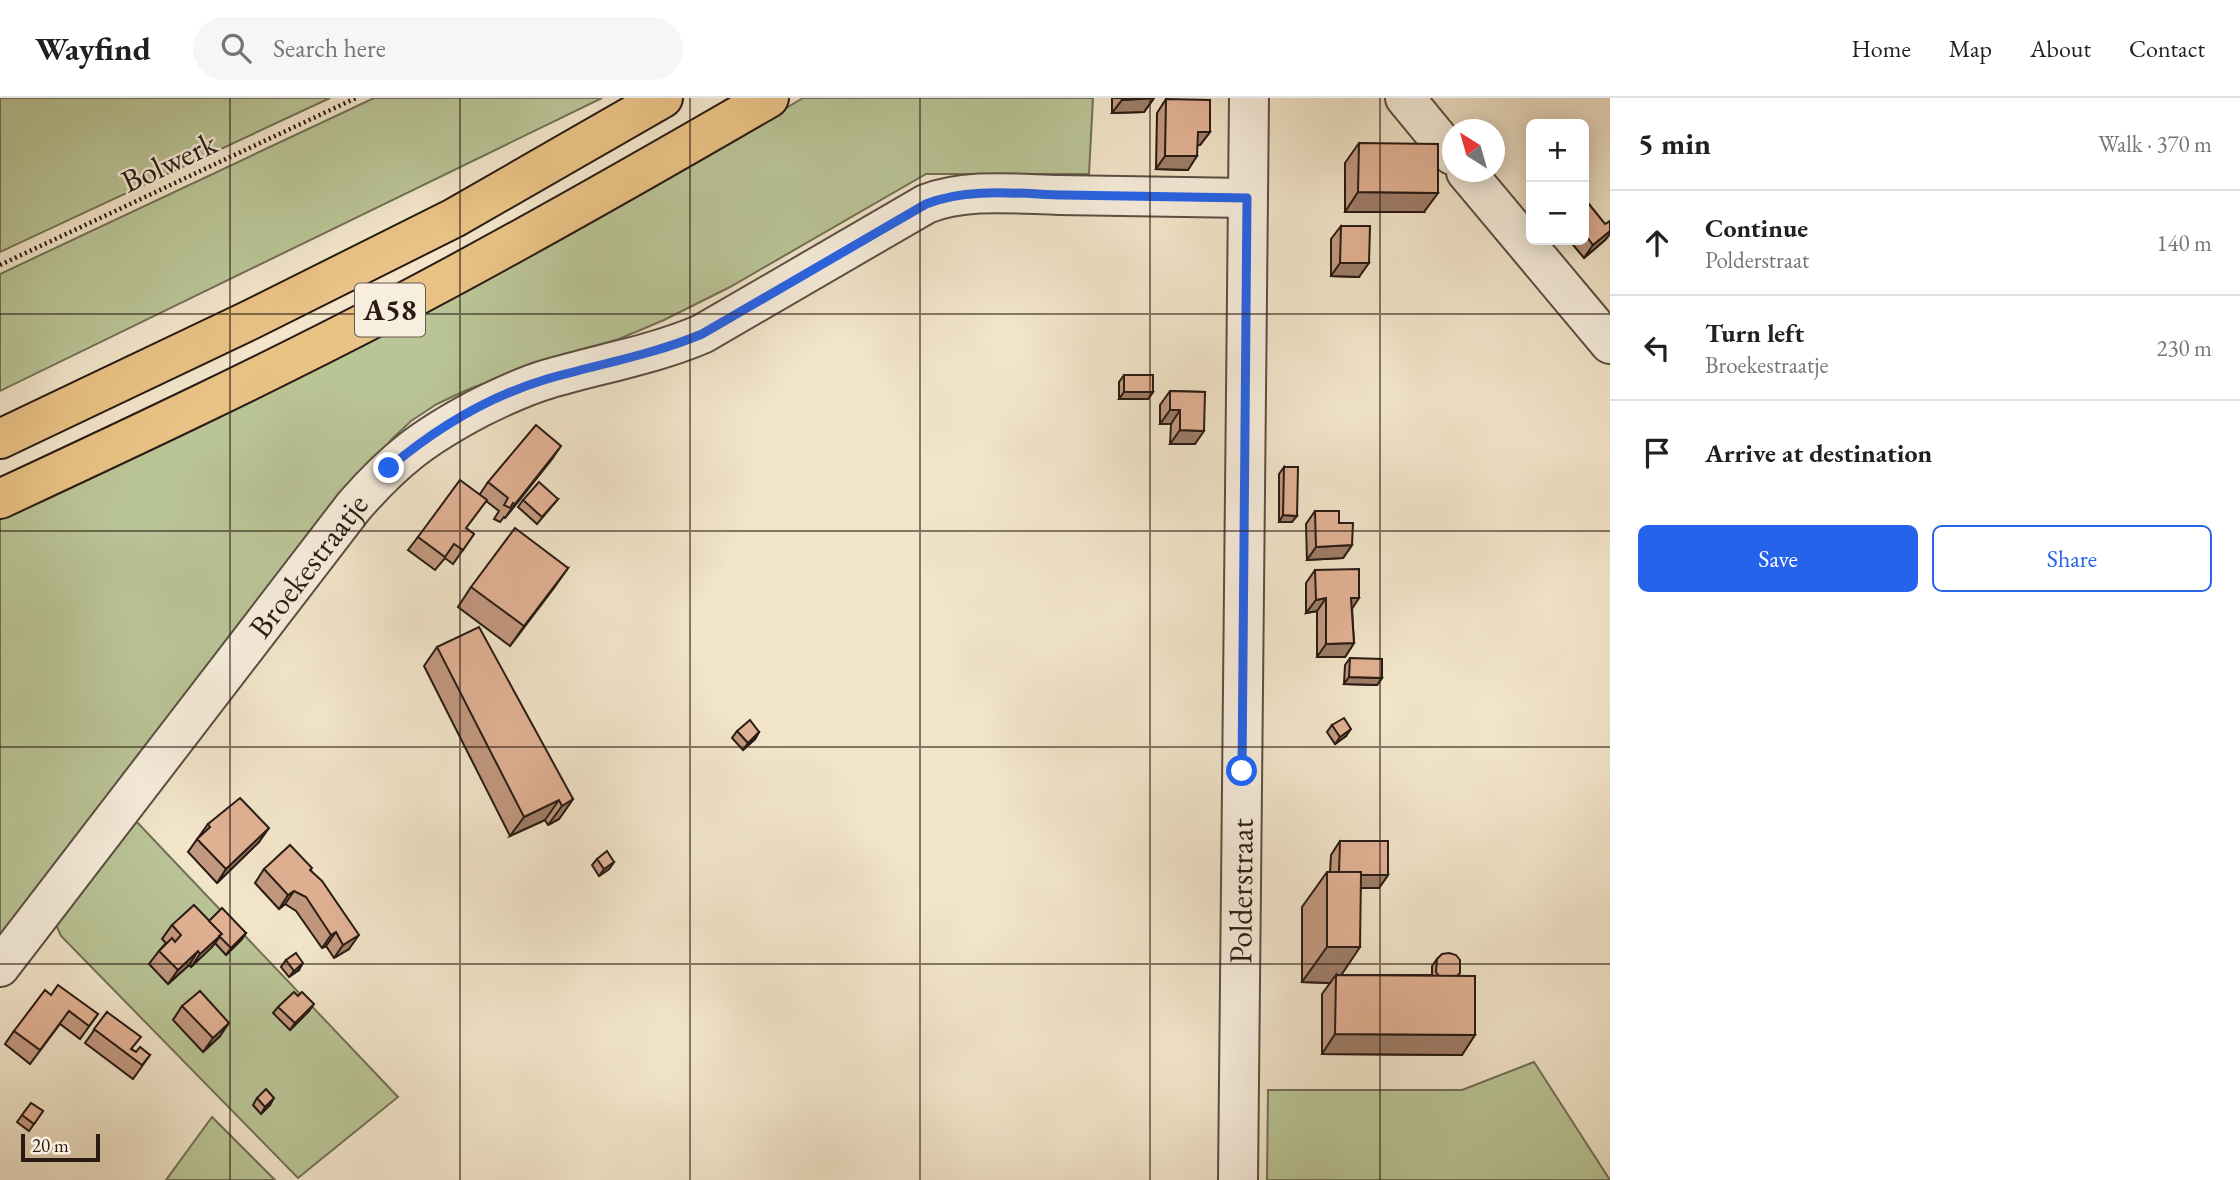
<!DOCTYPE html>
<meta charset="utf-8">
<style>
body{margin:0;font-family:"EB Garamond",serif;background:#f6f6f6;color:#202124}
.controls{position:absolute;right:21px;top:21px;display:grid;overflow:hidden;border-radius:10px;box-shadow:0 4px 18px #0003}
.controls button{width:63px;height:63px;display:grid;place-items:center;padding:0;border:0;border-bottom:2px solid #e0e0e0;background:#fff;color:#202124;font:35px sans-serif}
.compass{position:absolute;left:1442px;top:21px;width:63px;height:63px;border-radius:50%;background:#fff;box-shadow:0 4px 18px #0003;rotate:323deg}
.scale{position:absolute;left:21px;bottom:18px;width:79px;box-sizing:border-box;padding-left:7px;border:4px solid #291b14;border-top:0;font-size:19px;line-height:24px;white-space:nowrap;color:#291b14;-webkit-text-stroke:5px #f7eedd;paint-order:stroke}
.stop{position:absolute;width:21px;height:21px;margin:-16px;border:5px solid #2563eb;border-radius:50%;background:#fff}
.stop.end{background:#2563eb;border-color:#fff;box-shadow:0 2px 7px #0008}
.list{margin:0;padding:0;list-style:none}
h2{display:flex;justify-content:space-between;align-items:center;height:91px;margin:0;padding:0 28px;font-size:30px}
h2 small{font-size:23px;font-weight:400;color:#757577}
.list li{display:grid;grid-template-columns:46px 1fr auto;gap:21px;align-items:center;box-sizing:border-box;height:105px;padding:0 28px;border-top:2px solid #e0e0e0}
.list b{display:block;font-size:26px;white-space:nowrap}
.list p{margin:0;font-size:23px;white-space:nowrap;color:#757577}
.list em{font-size:23px;font-style:normal;color:#757577}
.actions{display:flex;gap:14px;padding:21px 28px}
.actions a{flex:1;padding:16px 0;border:2px solid #2563eb;border-radius:10px;text-align:center;font-size:24px;color:#2563eb}
.actions .main{background:#2563eb;color:#fff}
.icon{flex:none;width:38px;height:38px;fill:none;stroke:currentColor;stroke-width:2;stroke-linecap:round;stroke-linejoin:round}
.map{position:relative;flex:none;width:1610px;height:1082px;overflow:hidden}
header{display:flex;align-items:center;gap:42px;box-sizing:border-box;height:98px;padding:0 35px;background:#fff;border-bottom:2px solid #e0e0e0}
header strong{font-size:33px}
nav{display:flex;gap:38px;margin-inline-start:auto;font-size:24px}
.search{width:490px;height:63px;background:#f6f6f6;display:flex;align-items:center;gap:18px;box-sizing:border-box;padding:0 24px;border-radius:38px;color:#757577;font-size:26px}
main{display:flex}
aside{flex:1;background:#fff}
.map>svg:first-child{display:block}
</style>
<header>
<strong>Wayfind</strong>
<div class="search"><svg class="icon" aria-label="search" viewBox="0 0 24 24"><circle cx="10" cy="10" r="6"/><path d="M15 15l6 6"/></svg>Search here</div>
<nav><a>Home</a><a>Map</a><a>About</a><a>Contact</a></nav>
</header>
<main>
<div class="map">
<svg width="1610" height="1082" viewBox="0 0 1610 1082">
<rect width="100%" height="100%" fill="#f2e5ca"/>
<filter id="stains"><feTurbulence type="fractalNoise" baseFrequency=".00286" numOctaves="4"/><feColorMatrix values="0 0 0 0 .2 0 0 0 0 .09 0 0 0 0 .02 0 0 0 .5 -.17"/></filter>
<radialGradient id="worn" r=".72"><stop offset=".6" stop-color="#630" stop-opacity="0"/><stop offset="1" stop-color="#630" stop-opacity=".3"/></radialGradient>
<g fill="#bac597" stroke="#727056" stroke-width="2">
<path d="M 0,0 L 330,0 L 0,154 Z"/>
<path d="M 374,0 L 602,0 L 0,293 L 0,176 Z"/>
<path d="M 803,0 L 1093,0 L 1089,76 L 926,76 L 730,189 L 664,222 L 619,241 L 566,256 L 469,291 L 437,306 L 411,323 L 391,342 L 0,856 L 0,417 L 214,321 L 651,91 Z"/>
<path d="M 135,722 L 398,999 L 298,1080 L 61,838 L 57,829 L 58,823 Z"/>
<path d="M 1534,964 L 1610,1082 L 1267,1082 L 1268,992 L 1462,992 Z"/>
<path d="M 212,1019 L 275,1082 L 166,1082 Z"/>
</g>
<g fill="none" stroke-linecap="round" stroke-linejoin="round">
<g stroke="#5b4e42" stroke-width="42">
<g id="minor">
<path d="M 1405,0 L 1452,57"/>
<path d="M 1466,74 L 1610,246"/>
<path id="s1" d="M 0,869 L 354,408 C 395,361 424,339 479,310 C 501,299 524,288 548,281 C 599,266 653,257 702,236 L 926,106 C 966,90 1016,96 1059,97 C 1122,98 1184,99 1247,100"/>
<path id="s2" d="M 1238,1082 L 1249,0"/>
</g>
</g>
<g stroke="#291b14" stroke-width="42">
<g id="highway">
<path d="M 0,341 L 250,222 L 454,120 L 663,0"/>
<path d="M 0,401 C 133,339 265,277 395,209 C 521,143 645,72 769,0"/>
</g>
</g>
<path stroke="#291b14" stroke-width="4.5" stroke-dasharray="2 3.5" stroke-linecap="butt" d="M 0,167 L 356,0"/>
<use href="#minor" stroke="#f7eedd" stroke-width="38"/>
<use href="#highway" stroke="#e9c285" stroke-width="38"/>
</g>
<g fill="#c29980" stroke="#291b14" stroke-width="2">
<path d="M 1112,0 L 1154,0 L 1144,14 L 1112,15 Z"/>
<path d="M 1166,1 L 1210,34 L 1200,47 L 1198,47 L 1188,72 L 1156,71 L 1157,15 Z"/>
<path d="M 1359,45 L 1424,114 L 1345,114 L 1345,65 Z"/>
<path d="M 1584,100 L 1610,133 L 1610,136 L 1605,142 L 1584,160 L 1569,142 L 1584,142 Z"/>
<path d="M 1341,128 L 1359,179 L 1331,178 L 1331,141 Z"/>
<path d="M 1124,277 L 1153,294 L 1148,301 L 1119,301 L 1119,284 Z"/>
<path d="M 1170,293 L 1205,294 L 1195,346 L 1170,346 L 1171,326 L 1160,326 L 1160,307 Z"/>
<path d="M 552,361 L 505,420 L 504,419 L 500,424 L 494,421 L 499,413 L 486,403 L 466,430 L 474,436 L 453,466 L 445,460 L 435,472 L 408,452 L 418,439 L 480,396 L 488,384 Z"/>
<path d="M 1284,369 L 1292,424 L 1279,424 L 1279,376 Z"/>
<path d="M 558,401 L 537,426 L 518,409 L 523,402 Z"/>
<path d="M 1315,413 L 1339,425 L 1352,447 L 1343,460 L 1307,462 L 1306,426 Z"/>
<path d="M 568,470 L 510,548 L 458,509 L 471,489 Z"/>
<path d="M 1315,472 L 1352,510 L 1354,545 L 1345,559 L 1317,559 L 1317,513 L 1306,515 L 1306,485 Z"/>
<path d="M 437,549 L 573,701 L 559,721 L 548,727 L 545,722 L 510,738 L 424,568 Z"/>
<path d="M 1350,560 L 1382,580 L 1377,587 L 1344,586 L 1345,567 Z"/>
<path d="M 1332,627 L 1346,638 L 1335,646 L 1327,634 Z"/>
<path d="M 737,633 L 759,634 L 755,641 L 743,652 L 732,640 Z"/>
<path d="M 208,726 L 259,744 L 217,785 L 188,754 Z"/>
<path d="M 1340,743 L 1388,777 L 1379,790 L 1361,790 L 1341,877 L 1432,877 L 1432,868 L 1437,861 L 1458,878 L 1462,957 L 1322,956 L 1322,896 L 1330,885 L 1302,884 L 1302,809 L 1327,774 L 1330,774 L 1331,757 Z"/>
<path d="M 597,761 L 614,764 L 609,771 L 599,778 L 592,767 Z"/>
<path d="M 264,771 L 311,772 L 349,851 L 334,860 L 326,848 L 322,850 L 296,813 L 285,806 L 279,811 L 255,785 Z"/>
<path d="M 209,823 L 246,835 L 241,842 L 226,857 L 215,845 L 191,869 L 189,867 L 168,886 L 149,866 L 159,853 L 166,845 L 162,841 L 172,827 Z"/>
<path d="M 286,862 L 299,872 L 289,879 L 281,869 Z"/>
<path d="M 51,897 L 98,916 L 80,941 L 60,926 L 30,966 L 5,946 L 14,933 Z"/>
<path d="M 298,898 L 309,913 L 290,932 L 273,915 L 278,909 Z"/>
<path d="M 182,908 L 220,938 L 203,954 L 173,922 Z"/>
<path d="M 107,914 L 132,951 L 136,954 L 150,957 L 133,981 L 85,945 Z"/>
<path d="M 257,1000 L 270,1007 L 261,1016 L 253,1007 Z"/>
<path d="M 31,1005 L 43,1013 L 29,1033 L 17,1024 Z"/>
</g>
<g fill="#9e7d68" stroke="#291b14" stroke-width="2">
<path d="M 1154,0 L 1144,14 L 1112,15 L 1122,2 Z"/>
<path d="M 1198,34 L 1210,34 L 1200,47 L 1188,47 Z"/>
<path d="M 1165,58 L 1197,58 L 1188,72 L 1156,71 Z"/>
<path d="M 1358,94 L 1438,95 L 1424,114 L 1345,114 Z"/>
<path d="M 1610,133 L 1610,136 L 1605,142 L 1584,160 L 1593,147 Z"/>
<path d="M 1340,165 L 1369,165 L 1359,179 L 1331,178 Z"/>
<path d="M 1124,294 L 1153,294 L 1148,301 L 1119,301 Z"/>
<path d="M 1170,312 L 1180,312 L 1171,326 L 1160,326 Z"/>
<path d="M 1180,332 L 1204,333 L 1195,346 L 1170,346 Z"/>
<path d="M 561,348 L 552,361 L 505,420 L 515,406 Z"/>
<path d="M 1283,417 L 1297,418 L 1292,424 L 1279,424 Z"/>
<path d="M 1352,447 L 1343,460 L 1307,462 L 1316,449 Z"/>
<path d="M 568,470 L 554,490 L 510,548 L 524,528 Z"/>
<path d="M 1326,500 L 1317,513 L 1306,515 L 1316,502 Z"/>
<path d="M 1351,500 L 1359,500 L 1350,514 Z"/>
<path d="M 1354,545 L 1345,559 L 1317,559 L 1326,546 Z"/>
<path d="M 1349,579 L 1382,580 L 1377,587 L 1344,586 Z"/>
<path d="M 1351,631 L 1346,638 L 1335,646 L 1340,639 Z"/>
<path d="M 759,634 L 755,641 L 743,652 L 748,645 Z"/>
<path d="M 573,701 L 559,721 L 548,727 L 562,708 Z"/>
<path d="M 559,702 L 545,722 L 510,738 L 524,719 Z"/>
<path d="M 269,730 L 259,744 L 217,785 L 226,771 Z"/>
<path d="M 614,764 L 609,771 L 599,778 L 604,771 Z"/>
<path d="M 1339,776 L 1388,777 L 1379,790 L 1330,790 Z"/>
<path d="M 294,793 L 285,806 L 279,811 L 288,797 Z"/>
<path d="M 336,834 L 326,848 L 322,850 L 331,837 Z"/>
<path d="M 246,835 L 241,842 L 226,857 L 231,850 Z"/>
<path d="M 222,836 L 212,849 L 191,869 L 200,856 Z"/>
<path d="M 359,837 L 349,851 L 334,860 L 343,847 Z"/>
<path d="M 1327,849 L 1360,849 L 1336,885 L 1336,877 L 1330,885 L 1302,884 Z"/>
<path d="M 198,853 L 189,867 L 168,886 L 178,872 Z"/>
<path d="M 303,865 L 299,872 L 289,879 L 294,873 Z"/>
<path d="M 314,906 L 309,913 L 290,932 L 295,925 Z"/>
<path d="M 229,925 L 220,938 L 203,954 L 213,940 Z"/>
<path d="M 1335,936 L 1475,937 L 1462,957 L 1322,956 Z"/>
<path d="M 274,1000 L 270,1007 L 261,1016 L 265,1009 Z"/>
</g>
<g fill="#e2b295" stroke="#291b14" stroke-width="2">
<path d="M 1122,0 L 1154,0 L 1122,2 Z"/>
<path d="M 1166,1 L 1210,2 L 1210,34 L 1198,34 L 1197,58 L 1165,58 Z"/>
<path d="M 1359,45 L 1438,46 L 1438,95 L 1358,94 Z"/>
<path d="M 1584,100 L 1605,126 L 1610,123 L 1610,133 L 1593,147 L 1584,135 Z"/>
<path d="M 1341,128 L 1370,128 L 1369,165 L 1340,165 Z"/>
<rect x="1124" y="277" width="29" height="17"/>
<path d="M 1170,293 L 1205,294 L 1204,333 L 1180,332 L 1180,312 L 1170,312 Z"/>
<path d="M 536,327 L 561,348 L 515,406 L 513,405 L 510,410 L 504,407 L 508,400 L 488,384 Z"/>
<path d="M 1284,369 L 1298,369 L 1297,418 L 1283,417 Z"/>
<path d="M 460,382 L 487,402 L 466,430 L 474,436 L 463,452 L 454,446 L 445,459 L 418,439 Z"/>
<path d="M 539,384 L 558,401 L 542,419 L 523,402 Z"/>
<path d="M 1315,413 L 1339,413 L 1339,425 L 1353,425 L 1352,447 L 1316,449 Z"/>
<path d="M 515,430 L 568,470 L 524,528 L 471,489 Z"/>
<path d="M 1359,471 L 1359,500 L 1351,500 L 1354,545 L 1326,546 L 1326,500 L 1316,502 L 1315,472 Z"/>
<path d="M 479,529 L 573,701 L 562,708 L 559,702 L 524,719 L 437,549 Z"/>
<path d="M 1350,560 L 1382,561 L 1382,580 L 1349,579 Z"/>
<path d="M 1344,620 L 1351,631 L 1340,639 L 1332,627 Z"/>
<path d="M 750,622 L 759,634 L 748,645 L 737,633 Z"/>
<path d="M 240,700 L 269,730 L 226,771 L 197,741 L 210,729 L 208,726 Z"/>
<path d="M 1340,743 L 1388,743 L 1388,777 L 1361,777 L 1361,774 L 1339,774 Z"/>
<path d="M 290,747 L 312,770 L 310,772 L 322,783 L 359,837 L 343,847 L 336,834 L 331,837 L 306,799 L 294,793 L 288,797 L 264,771 Z"/>
<path d="M 607,753 L 614,764 L 604,771 L 597,761 Z"/>
<path d="M 1327,774 L 1361,774 L 1360,849 L 1327,849 Z"/>
<path d="M 194,807 L 222,836 L 200,856 L 198,853 L 178,872 L 159,853 L 172,840 L 175,844 L 181,837 L 172,827 Z"/>
<path d="M 222,810 L 246,835 L 231,850 L 219,838 L 222,836 L 209,823 Z"/>
<path d="M 296,855 L 303,865 L 294,873 L 286,862 Z"/>
<path d="M 1449,855 L 1456,857 L 1460,862 L 1460,875 L 1457,878 L 1439,878 L 1436,874 L 1437,861 L 1442,856 Z"/>
<path d="M 1336,877 L 1475,878 L 1475,937 L 1335,936 Z"/>
<path d="M 58,887 L 98,916 L 89,928 L 69,913 L 40,952 L 14,933 L 45,892 L 51,897 Z"/>
<path d="M 200,893 L 229,925 L 213,940 L 182,908 Z"/>
<path d="M 294,894 L 298,898 L 302,894 L 314,906 L 295,925 L 278,909 Z"/>
<path d="M 107,914 L 141,939 L 131,951 L 136,954 L 140,949 L 150,957 L 142,967 L 94,931 Z"/>
<path d="M 266,991 L 274,1000 L 265,1009 L 257,1000 Z"/>
<path d="M 31,1005 L 43,1013 L 34,1026 L 22,1017 Z"/>
</g>
<g fill="none" stroke-linecap="round" stroke-linejoin="round">
<path stroke="#2563eb" stroke-width="9" d="M 389,370 C 435,331 490,298 547,281 C 599,266 652,257 702,236 L 926,106 C 968,89 1020,96 1064,97 C 1125,98 1186,99 1247,100 L 1242,673"/>
</g>
<path fill="none" stroke="#291b14" stroke-width="2" stroke-opacity="0.55" d="M 230,0 L 230,1082M 460,0 L 460,1082M 690,0 L 690,1082M 920,0 L 920,1082M 1150,0 L 1150,1082M 1380,0 L 1380,1082M 0,216 L 1610,216M 0,433 L 1610,433M 0,649 L 1610,649M 0,866 L 1610,866"/>
<g text-anchor="middle" stroke-width="5" stroke-linejoin="round" paint-order="stroke">
<rect fill="#f7eedd" stroke="#675a50" stroke-width="2" x="355" y="185.5" width="70" height="53" rx="5"/>
<g font-size="30" font-weight="bold" fill="#291b14">
<text x="390" y="222">A58</text>
</g>
<g font-size="32" fill="#291b14" stroke="#f7eedd">
<text transform="translate(169 64) rotate(-25)" y="11">Bolwerk</text>
<text dy="11" stroke="none"><textPath href="#s1" startOffset="506">Broekestraatje</textPath></text>
<text dy="11" stroke="none"><textPath href="#s2" startOffset="289">Polderstraat</textPath></text>
</g>
</g>
<rect width="100%" height="100%" filter="url(#stains)"/>
<rect width="100%" height="100%" fill="url(#worn)"/>
</svg>
<div class="controls">
<button>+</button>
<button>−</button>
</div>
<svg class="compass" viewBox="-18 -18 36 36"><path d="M0-13l5 13h-10z" fill="#e53935"/><path d="M0 13l5-13h-10z" fill="#757577"/></svg>
<div class="scale">20 m</div>
<div class="stop" style="left:1242px;top:673px"></div>
<div class="stop end" style="left:389px;top:370px"></div>
</div>
<aside>
<h2>5 min<small>Walk · 370 m</small></h2>
<ul class="list">
<li><svg class="icon" aria-label="ahead" viewBox="0 0 24 24"><path d="M12 20V5M6 11l6-6 6 6"/></svg><div><b>Continue</b><p>Polderstraat</p></div><em>140 m</em></li>
<li><svg class="icon" aria-label="left" viewBox="0 0 24 24"><path d="M17 20v-9H6M10 6l-5 5 5 5"/></svg><div><b>Turn left</b><p>Broekestraatje</p></div><em>230 m</em></li>
<li><svg class="icon" aria-label="arrive" viewBox="0 0 24 24"><path d="M6 21V4h12l-3 4 3 4H6"/></svg><div><b>Arrive at destination</b></div></li>
</ul>
<div class="actions"><a class="main">Save</a><a>Share</a></div>
</aside>
</main>
